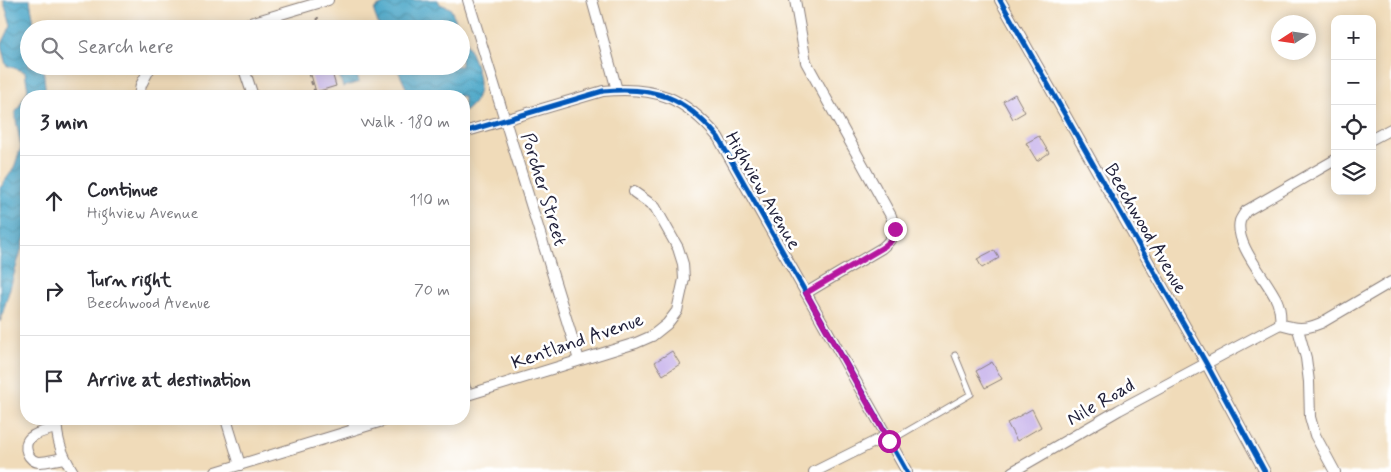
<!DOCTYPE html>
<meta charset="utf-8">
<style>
body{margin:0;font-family:Mynerve,sans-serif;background:#f7f7f7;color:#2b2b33}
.controls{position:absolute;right:15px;top:15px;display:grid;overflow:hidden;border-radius:10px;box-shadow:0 2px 12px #0003}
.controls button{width:45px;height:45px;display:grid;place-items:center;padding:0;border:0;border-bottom:1px solid #e1e1e2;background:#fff;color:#2b2b33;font:25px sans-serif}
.compass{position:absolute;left:1271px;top:15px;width:45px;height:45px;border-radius:50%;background:#fff;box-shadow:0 2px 12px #0003;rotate:258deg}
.stop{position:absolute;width:15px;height:15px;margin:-11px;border:4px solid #b5179e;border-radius:50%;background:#fff}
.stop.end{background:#b5179e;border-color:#fff;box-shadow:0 1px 5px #0008}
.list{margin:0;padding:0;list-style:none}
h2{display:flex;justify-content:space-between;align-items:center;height:65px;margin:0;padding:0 20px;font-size:21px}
h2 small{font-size:16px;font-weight:400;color:#7c7c81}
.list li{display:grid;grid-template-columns:32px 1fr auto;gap:15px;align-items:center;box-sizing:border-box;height:90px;padding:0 20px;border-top:1px solid #e1e1e2}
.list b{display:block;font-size:19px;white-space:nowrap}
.list p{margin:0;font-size:16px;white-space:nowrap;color:#7c7c81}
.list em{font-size:16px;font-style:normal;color:#7c7c81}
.icon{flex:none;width:28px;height:28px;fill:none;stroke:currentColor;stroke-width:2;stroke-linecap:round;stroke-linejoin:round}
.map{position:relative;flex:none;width:1391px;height:472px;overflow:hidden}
.search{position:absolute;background:#fff;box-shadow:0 2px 12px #0003;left:20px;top:20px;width:450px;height:55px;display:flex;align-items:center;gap:12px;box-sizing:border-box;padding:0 18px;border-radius:28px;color:#7c7c81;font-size:19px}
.panel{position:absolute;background:#fff;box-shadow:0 2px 12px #0003;left:20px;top:90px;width:450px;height:335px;border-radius:20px}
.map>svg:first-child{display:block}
</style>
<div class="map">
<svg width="1391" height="472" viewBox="0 0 1391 472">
<defs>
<pattern id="water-waves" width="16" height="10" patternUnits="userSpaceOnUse" patternTransform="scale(1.25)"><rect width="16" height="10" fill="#48a6c7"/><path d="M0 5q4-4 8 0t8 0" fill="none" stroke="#3c87a3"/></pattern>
</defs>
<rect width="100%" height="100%" fill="#fff"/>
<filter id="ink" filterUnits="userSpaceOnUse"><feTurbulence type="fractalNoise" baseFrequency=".02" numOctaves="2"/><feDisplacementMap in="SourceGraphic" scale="10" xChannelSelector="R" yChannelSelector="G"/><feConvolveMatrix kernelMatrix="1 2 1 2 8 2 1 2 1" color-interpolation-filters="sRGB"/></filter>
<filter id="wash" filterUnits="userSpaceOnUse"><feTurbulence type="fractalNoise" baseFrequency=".0096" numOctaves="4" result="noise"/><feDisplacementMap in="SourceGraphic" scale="20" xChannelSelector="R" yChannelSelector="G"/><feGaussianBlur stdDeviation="1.12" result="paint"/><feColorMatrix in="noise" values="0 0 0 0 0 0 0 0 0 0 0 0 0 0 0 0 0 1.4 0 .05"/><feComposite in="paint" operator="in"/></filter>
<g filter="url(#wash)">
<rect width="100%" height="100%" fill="#f0dbb9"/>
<g fill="url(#water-waves)" stroke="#356481">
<path d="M 3,0 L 30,0 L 35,29 L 29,29 L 29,66 L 43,66 L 46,96 L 26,96 L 26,234 L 0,322 L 0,188 L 14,168 L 21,147 L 15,114 L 28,90 L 25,72 L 6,65 L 1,46 L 11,25 Z"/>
<path d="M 391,0 L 438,0 L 440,4 L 450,8 L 460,29 L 380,29 L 374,12 L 375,8 Z"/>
<path d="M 461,31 C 472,56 494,92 464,112 L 464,96 L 410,96 L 396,66 L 461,66 Z"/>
<path d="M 336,66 L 354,66 L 359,82 L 343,87 Z"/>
</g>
<g id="blocks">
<g fill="#c7b3eb">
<path d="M 316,66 L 330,66 L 336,86 L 316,92 L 309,68 Z"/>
<path d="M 1015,94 L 1025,112 L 1013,119 L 1003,101 Z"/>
<path d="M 1039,136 L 1049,153 L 1037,161 L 1026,143 Z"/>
<path d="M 994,250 L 999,258 L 982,268 L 977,259 Z"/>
<path d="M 672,351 L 680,364 L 663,375 L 655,362 Z"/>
<path d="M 992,362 L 1002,379 L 985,388 L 976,371 Z"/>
<path d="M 1032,409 L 1041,427 L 1017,441 L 1007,423 Z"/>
</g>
</g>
</g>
<g filter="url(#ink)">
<use href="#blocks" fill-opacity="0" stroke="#897e7a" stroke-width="1"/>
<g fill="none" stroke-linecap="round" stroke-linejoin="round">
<g stroke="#897e7a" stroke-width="7">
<path id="lane" d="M 890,441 L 971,394 L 955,355"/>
</g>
<g stroke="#897e7a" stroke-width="12">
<g id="street">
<path d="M 468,0 L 579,360"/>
<path d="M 592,0 L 617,90"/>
<path d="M 795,0 L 806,62 L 891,216 C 896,232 895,237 882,248 L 806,293"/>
<path d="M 1000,0 L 1206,363 L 1265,472"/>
<path d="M 230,29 L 328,0"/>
<path d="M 243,66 L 253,96"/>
<path d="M 139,96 L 141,85 L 151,66"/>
<path d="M 464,132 L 603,91 C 656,86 684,97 718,137 L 907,472"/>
<path d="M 1372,139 L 1391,129"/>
<path d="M 1335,160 L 1246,211 C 1244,214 1241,218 1240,221 C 1234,245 1268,280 1277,301 C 1280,308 1281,316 1280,324 C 1297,329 1304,330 1321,323 L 1391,282"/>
<path d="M 1298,329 L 1306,358 L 1309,382 L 1310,417 L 1315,435 L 1335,472"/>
<path d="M 464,385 L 467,395"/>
<path d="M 464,396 L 636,343 L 652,336 L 667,324 L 677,311 L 684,279 L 683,264 L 678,248 L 655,207 L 634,192"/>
<path d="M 56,419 C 57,441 61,453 73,472"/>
<path d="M 226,419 L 240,465"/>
<path d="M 352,419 L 355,429"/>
<path d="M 56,428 C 48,430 37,432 30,438 C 22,446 28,462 40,462 C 47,462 56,459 64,458"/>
<path d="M 216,472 L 389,419"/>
<path d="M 814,472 L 886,436"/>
<path d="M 1012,472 L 1119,410 L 1280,324"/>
</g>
</g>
<g stroke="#897e7a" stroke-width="2" stroke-dasharray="4 4" stroke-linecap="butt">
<path d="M 317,29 L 318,15"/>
<path d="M 306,66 L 316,96"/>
</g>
<use href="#lane" stroke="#fff" stroke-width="5"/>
<use href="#street" stroke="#fff" stroke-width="10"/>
<g stroke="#fff" stroke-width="8">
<g id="cycleway">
<path d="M 1000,0 L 1206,363 L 1265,472"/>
<path d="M 464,132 L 603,91 C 656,86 684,97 718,137 L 907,472"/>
</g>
</g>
<use href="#cycleway" stroke="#0057b8" stroke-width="5"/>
</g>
</g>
<g fill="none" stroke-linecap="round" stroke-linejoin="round" filter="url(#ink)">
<path stroke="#b5179e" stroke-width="6" d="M 889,441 L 806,293 L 882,248 L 891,241 L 895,229"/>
</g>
<g text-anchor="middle" stroke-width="5" stroke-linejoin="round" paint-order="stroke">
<g font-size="19" fill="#22223b" stroke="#fff">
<text transform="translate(545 189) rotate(73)" y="7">Porcher Street</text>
<text transform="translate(764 190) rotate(60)" y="7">Highview Avenue</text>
<text transform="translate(1147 228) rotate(60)" y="7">Beechwood Avenue</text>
<text transform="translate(577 340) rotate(-19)" y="7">Kentland Avenue</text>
<text transform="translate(1100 401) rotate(-30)" y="7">Nile Road</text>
</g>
</g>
</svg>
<div class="controls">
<button>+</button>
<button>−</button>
<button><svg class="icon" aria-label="locate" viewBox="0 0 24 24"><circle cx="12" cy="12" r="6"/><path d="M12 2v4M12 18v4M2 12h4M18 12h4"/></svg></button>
<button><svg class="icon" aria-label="layers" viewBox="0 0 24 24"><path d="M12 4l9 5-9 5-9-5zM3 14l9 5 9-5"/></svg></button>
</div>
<svg class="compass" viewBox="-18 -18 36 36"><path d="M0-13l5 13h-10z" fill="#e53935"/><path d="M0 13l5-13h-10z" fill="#7c7c81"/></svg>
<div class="stop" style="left:889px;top:441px"></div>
<div class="stop end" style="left:895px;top:229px"></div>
<div class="search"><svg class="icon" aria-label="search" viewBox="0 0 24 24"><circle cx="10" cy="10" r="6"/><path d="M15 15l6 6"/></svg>Search here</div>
<section class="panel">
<h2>3 min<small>Walk · 180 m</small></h2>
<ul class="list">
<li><svg class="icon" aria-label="ahead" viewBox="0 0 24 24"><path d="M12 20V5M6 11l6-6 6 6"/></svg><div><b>Continue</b><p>Highview Avenue</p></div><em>110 m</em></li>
<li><svg class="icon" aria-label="right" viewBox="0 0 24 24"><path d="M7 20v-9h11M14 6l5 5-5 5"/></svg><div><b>Turn right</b><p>Beechwood Avenue</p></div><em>70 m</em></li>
<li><svg class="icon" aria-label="arrive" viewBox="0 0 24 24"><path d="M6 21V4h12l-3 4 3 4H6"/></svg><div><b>Arrive at destination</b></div></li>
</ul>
</section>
</div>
